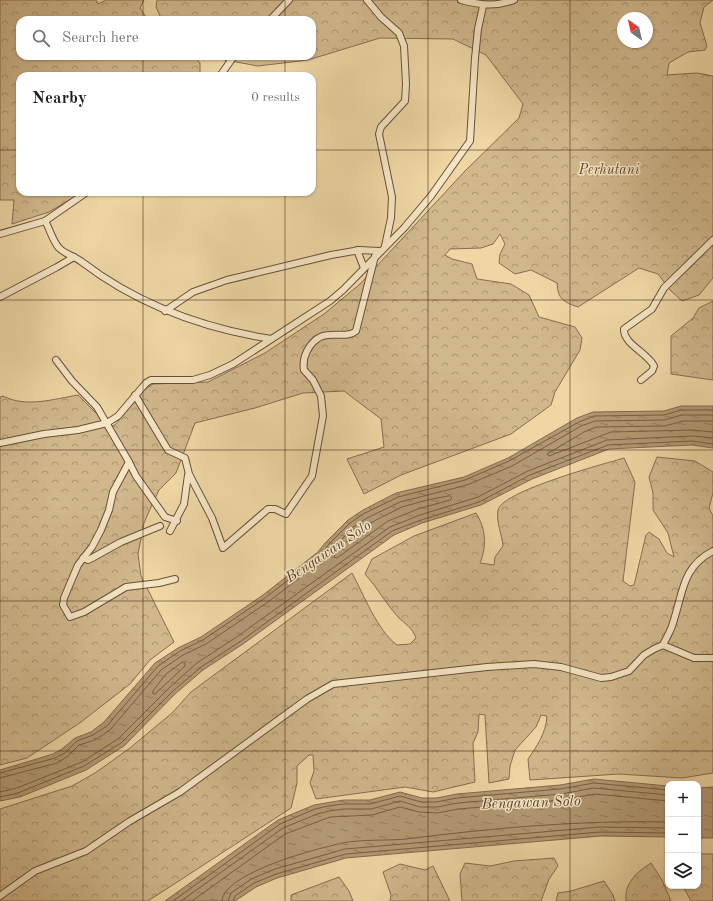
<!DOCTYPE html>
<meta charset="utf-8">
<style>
body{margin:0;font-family:"Old Standard TT",serif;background:#f6f6f6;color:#202124}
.controls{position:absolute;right:12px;bottom:12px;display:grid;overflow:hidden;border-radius:8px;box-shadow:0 1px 3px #0004}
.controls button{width:36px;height:36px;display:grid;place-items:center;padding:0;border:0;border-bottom:1px solid #e0e0e0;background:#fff;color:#202124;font:20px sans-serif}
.compass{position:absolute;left:617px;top:12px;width:36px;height:36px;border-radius:50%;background:#fff;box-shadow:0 1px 3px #0004;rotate:326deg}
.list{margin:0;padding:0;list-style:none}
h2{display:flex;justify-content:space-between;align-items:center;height:52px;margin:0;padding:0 16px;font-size:17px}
h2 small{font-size:13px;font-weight:400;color:#757577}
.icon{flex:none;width:22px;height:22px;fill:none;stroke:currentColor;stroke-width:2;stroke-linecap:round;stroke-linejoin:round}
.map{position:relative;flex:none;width:713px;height:901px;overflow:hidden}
.search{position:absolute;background:#fff;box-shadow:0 1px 3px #0004;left:16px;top:16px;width:300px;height:44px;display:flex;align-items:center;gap:10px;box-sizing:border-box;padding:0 14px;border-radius:12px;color:#757577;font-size:15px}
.panel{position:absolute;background:#fff;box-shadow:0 1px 3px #0004;left:16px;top:72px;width:300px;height:124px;border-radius:12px}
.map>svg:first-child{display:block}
</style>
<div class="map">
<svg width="713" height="901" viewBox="0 0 713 901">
<defs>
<pattern id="forest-crowns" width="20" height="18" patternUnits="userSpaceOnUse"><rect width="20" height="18" fill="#d0b88c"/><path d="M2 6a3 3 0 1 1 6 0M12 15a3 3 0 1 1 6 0" fill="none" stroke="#aa9571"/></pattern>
<pattern id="water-ripples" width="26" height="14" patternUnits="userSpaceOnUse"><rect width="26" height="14" fill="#b29973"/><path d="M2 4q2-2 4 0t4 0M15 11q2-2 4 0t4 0" fill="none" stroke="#927c5d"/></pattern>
</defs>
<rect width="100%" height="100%" fill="#eed7a5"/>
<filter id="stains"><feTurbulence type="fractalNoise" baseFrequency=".005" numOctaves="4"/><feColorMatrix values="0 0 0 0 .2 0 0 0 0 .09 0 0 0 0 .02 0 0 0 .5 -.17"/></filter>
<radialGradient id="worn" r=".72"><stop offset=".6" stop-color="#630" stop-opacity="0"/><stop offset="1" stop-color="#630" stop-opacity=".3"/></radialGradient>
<g fill="url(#forest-crowns)" stroke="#876c50" fill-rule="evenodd">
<path d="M 0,0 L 96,0 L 98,4 L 106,0 L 144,0 L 140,8 L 148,20 L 20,20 L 20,56 L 194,56 L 200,63 L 200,76 L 20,76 L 20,192 L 83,192 L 49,212 L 12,224 L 14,200 L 0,200 Z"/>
<path d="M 157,0 L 713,0 L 704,7 L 700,23 L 707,46 L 705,50 L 688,52 L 669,63 L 667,75 L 697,73 L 713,76 L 713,278 L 699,295 L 682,301 L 670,290 L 658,274 L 639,268 L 578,307 C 563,302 558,299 557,283 L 531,270 L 515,274 L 499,263 L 500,254 L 505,244 L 500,234 L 493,244 L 481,248 L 450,249 L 445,255 L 452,259 L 472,264 L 477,279 L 511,284 L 529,295 L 539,317 L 575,327 L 582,338 L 580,350 L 555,392 L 551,405 L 511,434 L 401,475 L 364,494 L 347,459 L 384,447 L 381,419 L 344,391 L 303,393 L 255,408 L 195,423 L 176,473 L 159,490 L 151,507 L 144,523 L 138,554 L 141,576 L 174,642 L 150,660 L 130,684 L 81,722 L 27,758 L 0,765 L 0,397 L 3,396 C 26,408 54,399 78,395 L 97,414 L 106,428 L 115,425 L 143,391 L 153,384 L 208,382 L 265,353 L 324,314 L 360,284 L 465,171 L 519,118 L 523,104 L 486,55 L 453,39 L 380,38 L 308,60 L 258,66 L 220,59 L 218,56 L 312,56 L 312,20 L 162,20 L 156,7 ZM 623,18 L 647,18 L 647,42 L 623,42 Z"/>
<path d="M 713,301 L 713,380 L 671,374 L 671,336 L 693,318 L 699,308 Z"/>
<path d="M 657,457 L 695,461 L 713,472 L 713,493 L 709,508 L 713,516 L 713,773 L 682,778 L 619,774 L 530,780 L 528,759 C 537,746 546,733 547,716 L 541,715 L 536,727 L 515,750 L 510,766 L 509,779 L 489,783 L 485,715 L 479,714 L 478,732 L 473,743 L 475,782 L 433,792 L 405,787 L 316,799 L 310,783 L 314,771 L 313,755 L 309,755 L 297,766 L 297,783 L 291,808 L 148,901 L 0,901 L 0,809 L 72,786 L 95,773 L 130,748 L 172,713 L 191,692 L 352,573 C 364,595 377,630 397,645 L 410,644 L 416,638 C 412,627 406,625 398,617 C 386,604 377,587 365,574 L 372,559 L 414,536 L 476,513 C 486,529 487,546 480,563 L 494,565 L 495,557 L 503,546 C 502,535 496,522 498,510 C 502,491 604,464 624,458 L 635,482 L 623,581 L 630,586 L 634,585 L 646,535 L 649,532 L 659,539 L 667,553 L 674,557 L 668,533 L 653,510 L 653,493 L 649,477 Z"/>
<path d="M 698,854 L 713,854 L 713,901 L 691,901 L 683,886 L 698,886 Z"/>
<path d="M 554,858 L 558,866 L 549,879 L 541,901 L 462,901 L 460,874 L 465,863 L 490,866 L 514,861 Z"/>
<path d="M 651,863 L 662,880 L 671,901 L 626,901 C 624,883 637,872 651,863 Z"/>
<path d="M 400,864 L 425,870 L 433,866 L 450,901 L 390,901 L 391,895 L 383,872 Z"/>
<path d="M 339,877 L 349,891 L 353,901 L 291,901 L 291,895 Z"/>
<path d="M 604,881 L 613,895 L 615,901 L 556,901 L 558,893 L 571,891 Z"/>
</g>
<g fill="url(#water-ripples)" stroke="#84694d">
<path d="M 681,406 L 713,406 L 713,448 L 692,445 L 609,449 L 532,479 L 481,505 L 422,523 L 394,535 L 243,644 L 203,670 L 175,694 L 124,746 L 86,770 L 20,797 L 0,801 L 0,770 L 53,754 L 62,749 L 75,738 L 91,732 L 104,722 L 155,663 L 178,648 L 201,637 L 263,595 L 318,552 L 325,543 L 348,520 L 363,510 L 396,493 L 464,477 L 508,458 L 577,418 L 593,412 L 664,411 Z"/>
<path d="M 594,779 L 668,786 L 668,837 L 601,836 L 346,858 L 277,878 L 256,887 L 235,901 L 165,901 L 278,820 L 314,805 L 344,800 L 370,800 L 400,792 L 422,798 L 436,798 L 457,794 L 560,785 Z"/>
<path d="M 713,787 L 713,838 L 698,838 L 698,788 Z"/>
</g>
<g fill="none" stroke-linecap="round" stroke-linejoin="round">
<g stroke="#785d43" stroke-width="1">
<path d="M 713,421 L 683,421 L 665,426 L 596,427 L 584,432 L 547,454 L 549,456 L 611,432 L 692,430 L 713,432"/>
<path d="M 450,496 L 452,498 L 450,500 L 418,509 L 388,521 L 337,558 L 334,557 L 336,552 L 357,532 L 370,523 L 402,507 L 427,500 Z"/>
<path d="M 183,662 L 185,663 L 185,666 L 155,694 L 153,694 L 153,691 L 165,675 Z"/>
<path d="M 0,773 L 55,758 L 65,753 L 77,741 L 93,735 L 107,726 L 158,666 L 180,651 L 203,640 L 265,598 L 321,555 L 328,545 L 350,523 L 365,513 L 398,497 L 465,480 L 509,461 L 579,422 L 594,416 L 664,415 L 681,410 L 713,410"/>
<path d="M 0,778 L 57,763 L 68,756 L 79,745 L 95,740 L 110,730 L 161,670 L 183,655 L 206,644 L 268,602 L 324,559 L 353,527 L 367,518 L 400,502 L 467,485 L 512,466 L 581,426 L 595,421 L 664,420 L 682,415 L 713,415"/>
<path d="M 0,792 L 17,788 L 82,762 L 118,739 L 169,688 L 197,663 L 238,636 L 390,527 L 420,515 L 478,497 L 528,471 L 607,440 L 692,436 L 713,438"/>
<path d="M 0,797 L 18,793 L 84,766 L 121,743 L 173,691 L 201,667 L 241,641 L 392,531 L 421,520 L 479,502 L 530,475 L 608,445 L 692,441 L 713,444"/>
<path d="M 173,901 L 280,824 L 315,809 L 328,806 L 344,804 L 370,804 L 400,796 L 421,802 L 436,802 L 457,798 L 560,789 L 594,783 L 668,790"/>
<path d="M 181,901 L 283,828 L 317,814 L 329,811 L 344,809 L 371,809 L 400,801 L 420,807 L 437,807 L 458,803 L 561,794 L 594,788 L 668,795"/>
<path d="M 192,901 L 285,834 L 330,817 L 372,815 L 400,807 L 419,812 L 437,813 L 459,809 L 561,800 L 595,794 L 668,801"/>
<path d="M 222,901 C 223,873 318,848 343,843 C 363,839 385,841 406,839 C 493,828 580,820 668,822"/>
<path d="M 228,901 L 231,893 L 253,878 L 275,869 L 345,849 L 600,827 L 668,828"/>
<path d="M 233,901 L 235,896 L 254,883 L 276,874 L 346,854 L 600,832 L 668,833"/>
</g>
<g stroke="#6a4e38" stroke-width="8">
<g id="minor">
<path d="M 367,0 L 381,17 L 399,33 L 404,46 L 406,84 L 405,101 L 381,127 L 379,134 L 392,197 L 391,218 L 385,246"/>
<path d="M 461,0 C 480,5 495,7 514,0"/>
<path d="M 270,20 L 289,0"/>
<path d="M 220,76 L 234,56"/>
<path d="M 45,221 C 50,229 52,240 59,248 C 65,254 74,256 82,262 C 137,304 202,328 271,339"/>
<path d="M 0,234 L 45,221 L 87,192"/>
<path d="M 357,250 L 364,268"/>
<path d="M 0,297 L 57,267 L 74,257"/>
<path d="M 165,311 L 193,292 L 227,280 L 331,255 L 360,250 L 379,251"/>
<path d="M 56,360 L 72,381 L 97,407 L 129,462 L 113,492 L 109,510 L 101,530 L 92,547 L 78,565 L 64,598 L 63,605 L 70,617 L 84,612 L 126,587 L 159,583 L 175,579"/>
<path d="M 641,380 L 652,371 L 654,366 C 648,353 623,344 624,329 L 652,309 L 664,288 L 713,240"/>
<path d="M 135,395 L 168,450 L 185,458 L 189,474 L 212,518 L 223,548 L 268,509 L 275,509 L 286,514 L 312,476 L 323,416 L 321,396 L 313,380 L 304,370 C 303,364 304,357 307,351 C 322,323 343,342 356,331 L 375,256"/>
<path d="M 0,443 L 44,434 L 78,430 L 107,423 L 118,416 L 146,383 L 151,380 L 193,380 L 210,375 L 233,364 L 330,301 L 343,290 L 404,228 L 431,196 L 470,141 L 475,58 L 478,29 L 483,6"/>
<path d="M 129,462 L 136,476 L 165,517 L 177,521"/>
<path d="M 170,531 L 184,504 L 188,475"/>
<path d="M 83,558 L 88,560 L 92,558 L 121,542 L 160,526"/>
<path d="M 663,645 C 666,638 671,631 673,623 C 683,593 682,567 713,551"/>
<path d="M 0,896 L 35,871 L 86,851 L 130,821 L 180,792 L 307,699 L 333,684 L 487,667 L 534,664 L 561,667 L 601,678 L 611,677 L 629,671 L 644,655 L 654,649 L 663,645 L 694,658 L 713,658"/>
</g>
</g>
<use href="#minor" stroke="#f4e5c4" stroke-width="6"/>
</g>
<path fill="none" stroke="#3e2113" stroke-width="1" stroke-opacity="0.55" d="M 143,0 L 143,20M 285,0 L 285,20M 428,0 L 428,901M 570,0 L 570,901M 143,56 L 143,76M 285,56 L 285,76M 0,150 L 20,150M 312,150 L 713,150M 143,192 L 143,901M 285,192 L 285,901M 0,300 L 713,300M 0,450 L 713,450M 0,601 L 713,601M 0,751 L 713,751"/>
<g text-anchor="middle" stroke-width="3" stroke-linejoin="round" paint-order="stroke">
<g font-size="14" font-style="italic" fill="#624731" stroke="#f4e5c4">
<text x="609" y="174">Perhutani</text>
</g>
<g font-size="15" font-style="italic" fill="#614530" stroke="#f4e5c4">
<text transform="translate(328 551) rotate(-34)" y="5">Bengawan Solo</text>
<text transform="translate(531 802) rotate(-2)" y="5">Bengawan Solo</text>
</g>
</g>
<rect width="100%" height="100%" filter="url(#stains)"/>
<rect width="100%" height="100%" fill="url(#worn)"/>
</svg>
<div class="controls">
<button>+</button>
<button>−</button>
<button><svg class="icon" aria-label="layers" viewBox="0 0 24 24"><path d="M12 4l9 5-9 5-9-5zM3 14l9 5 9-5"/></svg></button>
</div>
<svg class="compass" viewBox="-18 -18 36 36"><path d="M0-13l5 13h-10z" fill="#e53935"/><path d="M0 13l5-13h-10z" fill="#757577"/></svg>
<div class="search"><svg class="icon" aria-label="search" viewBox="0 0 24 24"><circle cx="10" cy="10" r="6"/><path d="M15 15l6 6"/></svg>Search here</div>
<section class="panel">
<h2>Nearby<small>0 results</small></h2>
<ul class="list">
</ul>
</section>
</div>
